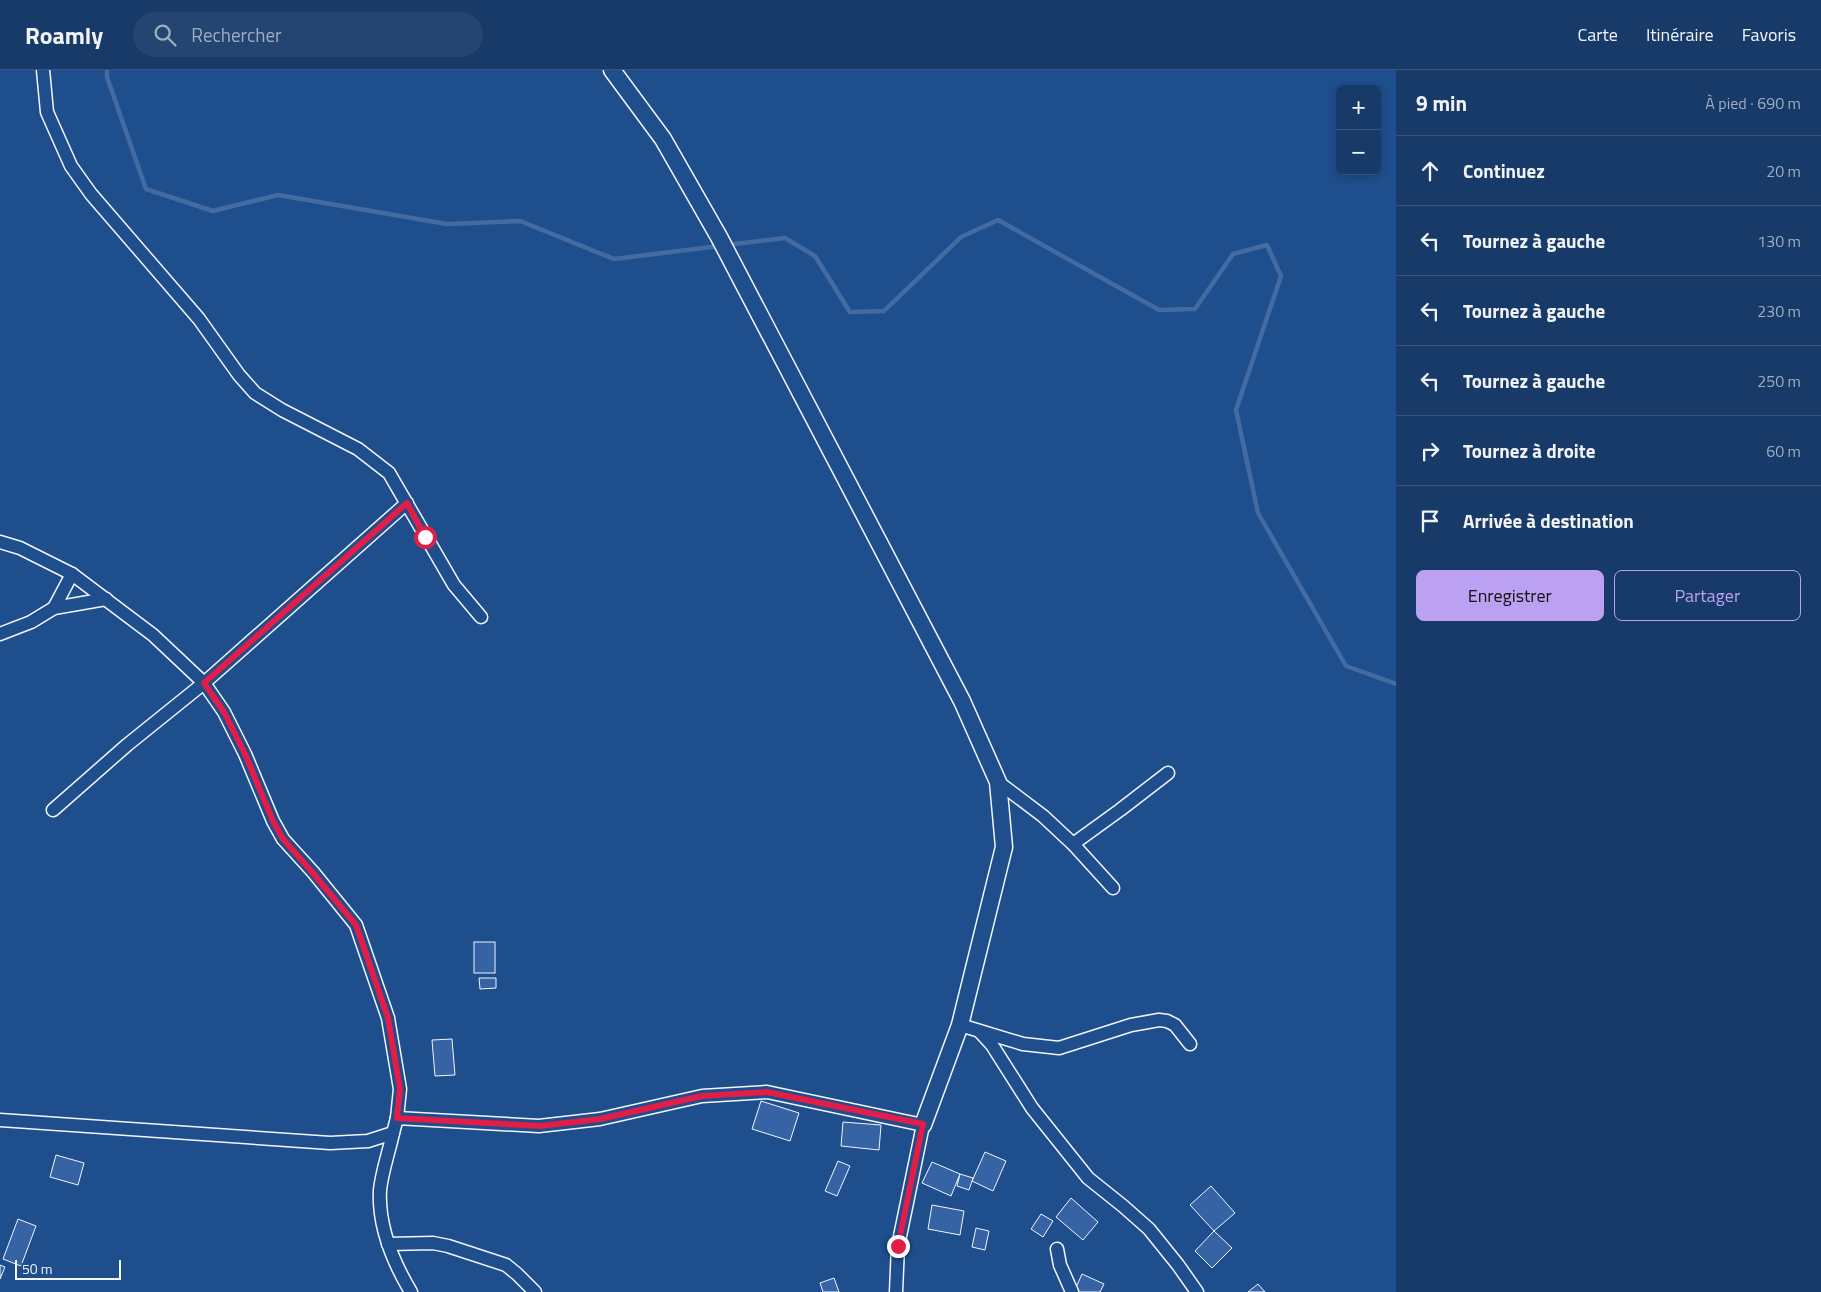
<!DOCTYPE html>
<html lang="fr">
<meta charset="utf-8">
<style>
body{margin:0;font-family:"Titillium Web",sans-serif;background:#244571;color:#f1f3f6}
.controls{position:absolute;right:15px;top:15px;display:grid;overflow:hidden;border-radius:8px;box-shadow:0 2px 8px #0003}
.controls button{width:45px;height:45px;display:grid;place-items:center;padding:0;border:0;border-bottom:1px solid #36547d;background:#173a69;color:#f1f3f6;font:25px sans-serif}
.scale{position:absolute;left:15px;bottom:12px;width:106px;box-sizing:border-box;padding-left:5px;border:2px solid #f2f6ff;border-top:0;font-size:14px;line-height:18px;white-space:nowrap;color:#f2f6ff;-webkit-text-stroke:4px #1f4e8c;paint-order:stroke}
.stop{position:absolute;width:15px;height:15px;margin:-11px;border:4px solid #e11d48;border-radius:50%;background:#fff}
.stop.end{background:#e11d48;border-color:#fff;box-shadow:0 1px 5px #0008}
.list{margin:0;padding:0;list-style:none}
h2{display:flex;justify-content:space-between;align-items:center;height:65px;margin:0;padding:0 20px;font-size:21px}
h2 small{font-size:16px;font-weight:400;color:#9eadc0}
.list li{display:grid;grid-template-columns:32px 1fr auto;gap:15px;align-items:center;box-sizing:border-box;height:70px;padding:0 20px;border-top:1px solid #36547d}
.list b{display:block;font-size:19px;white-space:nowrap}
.list em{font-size:16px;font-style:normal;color:#9eadc0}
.actions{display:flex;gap:10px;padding:15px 20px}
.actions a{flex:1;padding:11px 0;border:1px solid #bca0f2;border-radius:8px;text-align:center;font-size:18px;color:#bca0f2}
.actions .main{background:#bca0f2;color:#111}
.icon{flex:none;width:28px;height:28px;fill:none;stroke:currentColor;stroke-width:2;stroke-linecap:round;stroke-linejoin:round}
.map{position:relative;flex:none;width:1396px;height:1222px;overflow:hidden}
header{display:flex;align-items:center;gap:30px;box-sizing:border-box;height:70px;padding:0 25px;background:#173a69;border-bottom:1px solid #36547d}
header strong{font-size:24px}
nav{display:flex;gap:28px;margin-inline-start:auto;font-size:18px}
.search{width:350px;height:45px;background:#244571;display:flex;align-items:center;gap:12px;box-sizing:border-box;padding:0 18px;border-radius:28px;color:#9eadc0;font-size:19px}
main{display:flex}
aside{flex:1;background:#173a69}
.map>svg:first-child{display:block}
</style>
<header>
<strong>Roamly</strong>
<div class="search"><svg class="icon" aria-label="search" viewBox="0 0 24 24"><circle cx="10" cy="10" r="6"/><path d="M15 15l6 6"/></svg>Rechercher</div>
<nav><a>Carte</a><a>Itinéraire</a><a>Favoris</a></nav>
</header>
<main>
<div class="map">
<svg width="1396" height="1222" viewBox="0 0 1396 1222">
<rect width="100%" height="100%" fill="#1f4e8c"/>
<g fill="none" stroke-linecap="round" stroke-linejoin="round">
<g stroke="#446ba0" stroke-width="4.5">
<path d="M 107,0 L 107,7 L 146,119 L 213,141 L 278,125 L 447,154 L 520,151 L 614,189 L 719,176"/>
<path d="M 726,175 L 785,168 L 815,186 L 850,242 L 884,241 L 961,167 L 998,150 L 1159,240 L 1195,239 L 1233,184 L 1267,175 L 1281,206 L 1236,340 L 1258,443 L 1346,596 L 1396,614"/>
</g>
</g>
<g fill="#3563a3" stroke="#f2f6ff">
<rect x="474" y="872" width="21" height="31"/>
<path d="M 479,908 L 496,908 L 496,918 L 480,919 Z"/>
<path d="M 452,969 L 455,1005 L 435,1006 L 432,970 Z"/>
<path d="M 761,1031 L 799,1043 L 790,1071 L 752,1059 Z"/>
<path d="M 843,1052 L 881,1055 L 879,1080 L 841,1076 Z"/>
<path d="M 985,1082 L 1006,1091 L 993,1121 L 972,1111 Z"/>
<path d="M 56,1085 L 84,1093 L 78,1115 L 50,1107 Z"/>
<path d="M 838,1091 L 850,1096 L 837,1126 L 825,1121 Z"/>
<path d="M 932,1092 L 960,1104 L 951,1126 L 922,1113 Z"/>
<path d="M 960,1104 L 973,1108 L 969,1120 L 957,1116 Z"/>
<path d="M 1211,1116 L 1235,1143 L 1214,1161 L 1190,1135 Z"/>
<path d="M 1071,1128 L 1098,1152 L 1083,1170 L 1056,1147 Z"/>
<path d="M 932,1135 L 964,1141 L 960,1165 L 928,1159 Z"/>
<path d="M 1041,1144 L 1053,1151 L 1043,1167 L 1031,1159 Z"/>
<path d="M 18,1149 L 36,1156 L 21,1196 L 3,1189 Z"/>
<path d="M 976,1158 L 989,1161 L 985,1180 L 972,1177 Z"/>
<path d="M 1214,1161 L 1232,1178 L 1212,1198 L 1195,1181 Z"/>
<path d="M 0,1195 L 5,1197 L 0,1209 Z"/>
<path d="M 1082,1204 L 1104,1214 L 1100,1222 L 1074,1222 Z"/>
<path d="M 834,1208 L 839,1222 L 823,1222 L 820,1213 Z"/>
<path d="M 1258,1214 L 1265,1222 L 1248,1222 Z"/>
</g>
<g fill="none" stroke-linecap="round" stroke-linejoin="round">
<g stroke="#f2f6ff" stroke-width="15">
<g id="minor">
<path d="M 43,0 L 47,42 L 71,96 L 91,124 L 199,249 L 239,305 L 255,323 L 282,340 L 358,379 L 389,403 L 454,515 L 481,547"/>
<path d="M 0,472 L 20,478 L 72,504 L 153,565 L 204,613 L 224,642 L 245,684 L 273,751 L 283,769 L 313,802 L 356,855 L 388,948 L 400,1019 L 397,1048"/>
<path d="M 54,538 L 72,504"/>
<path d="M 0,564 L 31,552 L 54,538 L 106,529"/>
<path d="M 998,712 L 1043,746 L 1073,774 L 1113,818"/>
<path d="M 53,740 L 127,675 L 204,613 L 407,433"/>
<path d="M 1073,774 L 1120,740 L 1168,703"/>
<path d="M 960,955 L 1023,974 L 1059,978 L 1131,955 L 1159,950 L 1167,951 L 1175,955 L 1190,974"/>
<path d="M 979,961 L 992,975 L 1032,1038 L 1088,1108 L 1123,1136 L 1149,1159 L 1178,1195 L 1197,1222"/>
<path d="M 0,1050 L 330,1073 L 368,1071 L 393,1063 L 397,1048 L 539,1056 L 600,1049 L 702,1026 L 767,1022 L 923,1055 L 898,1176 L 896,1222"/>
<path d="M 393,1063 C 389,1082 382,1101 380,1120 C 378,1156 393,1192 411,1222"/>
<path d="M 388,1174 L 433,1173 L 448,1176 L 506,1195 L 517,1204 L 535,1222"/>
<path d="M 1057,1179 L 1060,1195 L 1072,1222"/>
</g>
</g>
<g stroke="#f2f6ff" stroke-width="19">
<path id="tertiary" d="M 612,0 L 663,69 L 719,167 L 962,631 L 998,712 L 1004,777 L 960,955 L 923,1055"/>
</g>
<use href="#minor" stroke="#1f4e8c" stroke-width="12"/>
<use href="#tertiary" stroke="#1f4e8c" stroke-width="16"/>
</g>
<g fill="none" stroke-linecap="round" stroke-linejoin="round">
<path stroke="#e11d48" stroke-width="6" d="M 425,467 L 407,433 L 204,613 L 224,642 L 245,684 L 273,751 L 283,769 L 312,802 L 356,855 L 388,948 L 400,1019 L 397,1048 L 540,1056 L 600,1049 L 702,1026 L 767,1022 L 923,1054 L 898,1176"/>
</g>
</svg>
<div class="controls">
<button>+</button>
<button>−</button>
</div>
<div class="scale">50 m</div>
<div class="stop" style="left:425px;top:467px"></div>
<div class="stop end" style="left:898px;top:1176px"></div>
</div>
<aside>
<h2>9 min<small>À pied · 690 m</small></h2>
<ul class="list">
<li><svg class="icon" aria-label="ahead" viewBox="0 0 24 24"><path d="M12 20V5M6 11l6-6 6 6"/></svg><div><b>Continuez</b></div><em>20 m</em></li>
<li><svg class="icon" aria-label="left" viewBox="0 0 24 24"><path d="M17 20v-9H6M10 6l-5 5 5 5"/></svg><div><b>Tournez à gauche</b></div><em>130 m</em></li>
<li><svg class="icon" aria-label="left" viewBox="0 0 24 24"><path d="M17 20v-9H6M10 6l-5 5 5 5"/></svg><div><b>Tournez à gauche</b></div><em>230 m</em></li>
<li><svg class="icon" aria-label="left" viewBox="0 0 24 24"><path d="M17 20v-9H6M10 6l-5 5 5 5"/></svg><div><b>Tournez à gauche</b></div><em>250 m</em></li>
<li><svg class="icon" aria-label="right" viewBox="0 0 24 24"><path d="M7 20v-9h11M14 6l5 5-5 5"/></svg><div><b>Tournez à droite</b></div><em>60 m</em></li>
<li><svg class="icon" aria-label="arrive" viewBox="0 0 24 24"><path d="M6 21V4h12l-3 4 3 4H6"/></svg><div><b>Arrivée à destination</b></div></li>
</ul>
<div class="actions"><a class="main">Enregistrer</a><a>Partager</a></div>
</aside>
</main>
